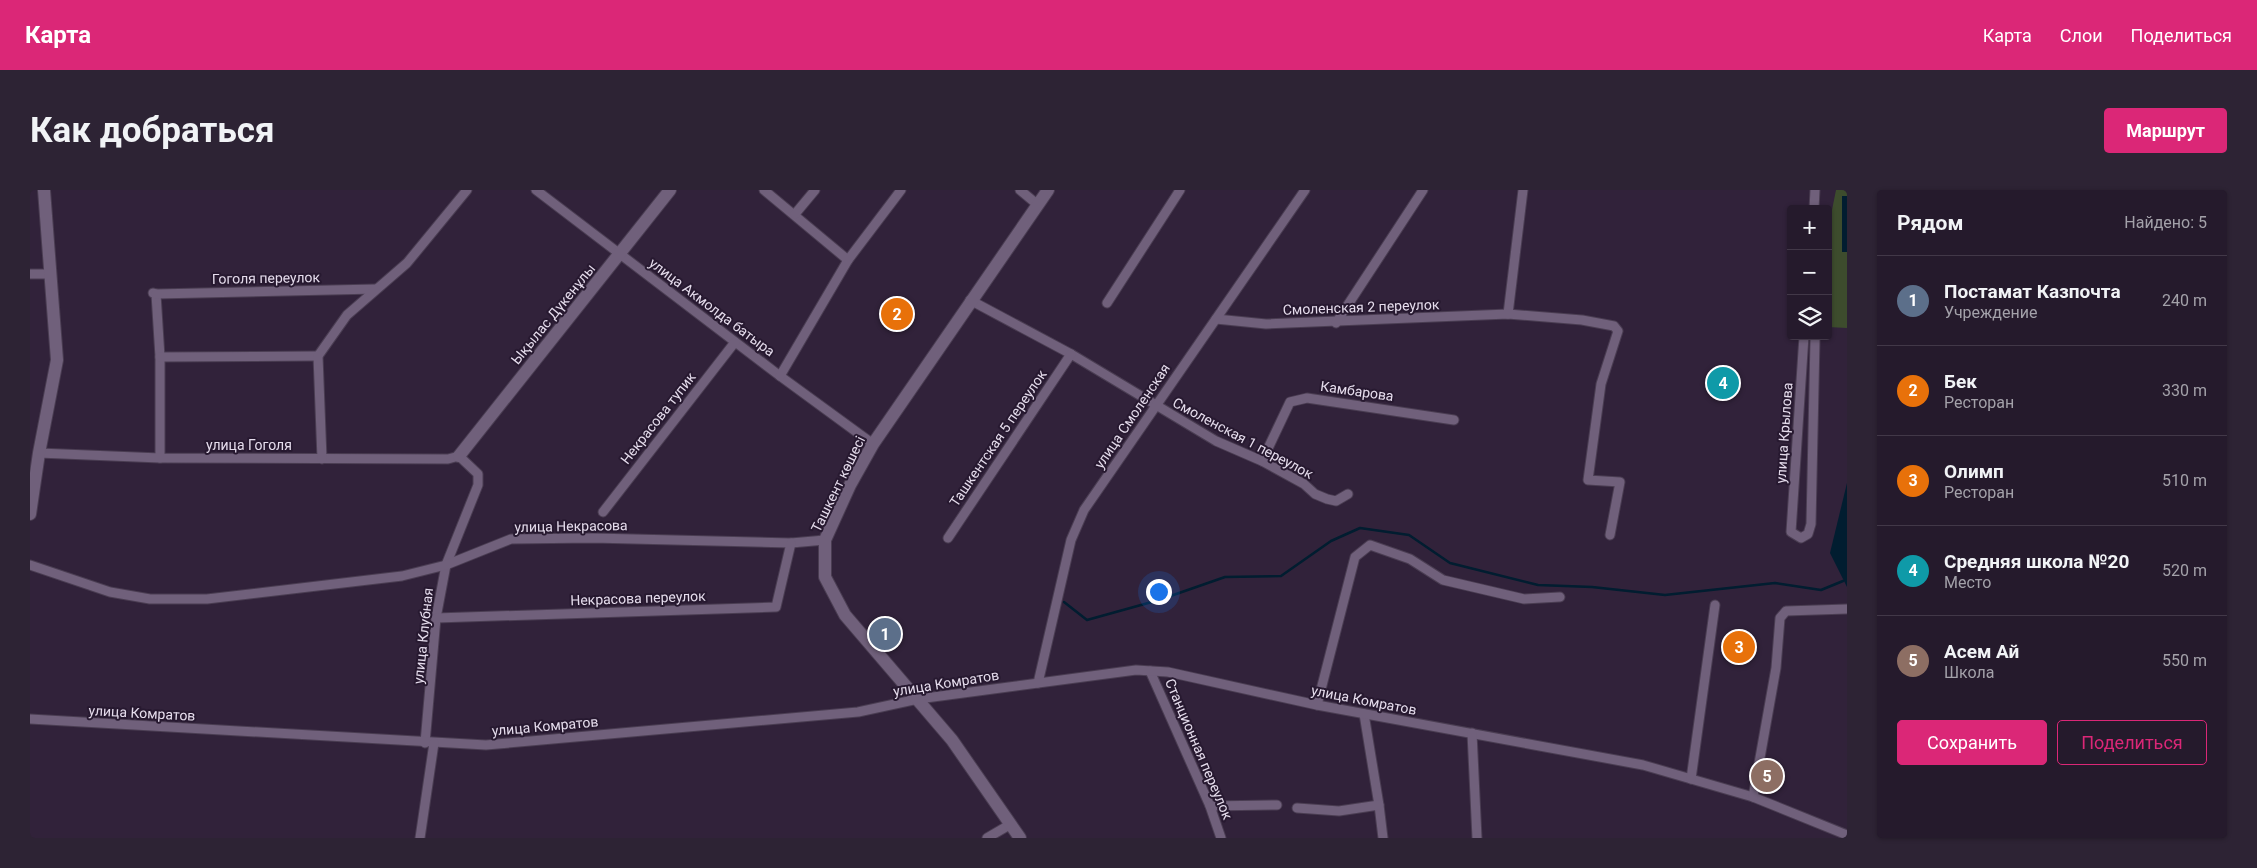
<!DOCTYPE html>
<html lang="ru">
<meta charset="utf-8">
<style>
body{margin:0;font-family:Roboto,sans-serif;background:#2d2334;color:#f1f3f6}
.controls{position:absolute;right:15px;top:15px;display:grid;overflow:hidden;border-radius:5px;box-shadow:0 1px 4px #0004}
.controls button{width:45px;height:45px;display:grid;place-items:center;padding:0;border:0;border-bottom:1px solid #423848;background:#251a2c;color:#f1f3f6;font:25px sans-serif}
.you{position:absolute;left:1128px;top:401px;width:18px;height:18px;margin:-12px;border:4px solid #fff;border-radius:50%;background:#1a73e8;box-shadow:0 0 0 8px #1a73e833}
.badge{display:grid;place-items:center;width:32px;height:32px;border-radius:50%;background:#db2777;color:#fff;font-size:16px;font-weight:700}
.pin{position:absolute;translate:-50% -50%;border:2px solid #fff;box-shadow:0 1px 5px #0006}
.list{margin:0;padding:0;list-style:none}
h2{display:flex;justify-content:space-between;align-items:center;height:65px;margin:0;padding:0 20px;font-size:21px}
h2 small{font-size:16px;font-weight:400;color:#a3a1a9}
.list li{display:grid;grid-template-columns:32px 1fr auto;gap:15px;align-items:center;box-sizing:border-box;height:90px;padding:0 20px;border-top:1px solid #423848}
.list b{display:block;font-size:19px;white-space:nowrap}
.list p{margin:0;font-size:16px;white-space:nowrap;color:#a3a1a9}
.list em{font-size:16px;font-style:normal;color:#a3a1a9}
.actions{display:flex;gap:10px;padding:15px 20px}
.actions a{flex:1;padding:11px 0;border:1px solid #db2777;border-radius:5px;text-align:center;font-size:18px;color:#db2777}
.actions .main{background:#db2777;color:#fff}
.icon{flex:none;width:28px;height:28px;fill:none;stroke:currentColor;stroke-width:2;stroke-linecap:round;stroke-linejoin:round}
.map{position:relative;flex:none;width:1817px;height:648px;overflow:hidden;border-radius:5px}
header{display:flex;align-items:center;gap:30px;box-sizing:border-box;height:70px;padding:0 25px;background:#db2777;color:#fff}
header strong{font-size:24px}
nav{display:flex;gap:28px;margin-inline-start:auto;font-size:18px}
.intro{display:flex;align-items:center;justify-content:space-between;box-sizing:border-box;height:120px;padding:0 30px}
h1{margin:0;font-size:35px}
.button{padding:12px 22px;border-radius:5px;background:#db2777;color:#fff;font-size:18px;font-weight:700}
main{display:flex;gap:30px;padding:0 30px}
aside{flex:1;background:#251a2c;border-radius:5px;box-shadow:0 1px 4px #0004}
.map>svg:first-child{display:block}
</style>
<header>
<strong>Карта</strong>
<nav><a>Карта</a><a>Слои</a><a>Поделиться</a></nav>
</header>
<div class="intro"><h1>Как добраться</h1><a class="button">Маршрут</a></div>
<main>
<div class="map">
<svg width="1817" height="648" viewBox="0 0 1817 648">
<rect width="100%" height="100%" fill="#31223a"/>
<path fill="#3d4c2d" d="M 1806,0 L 1817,0 L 1817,138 L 1798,137 L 1798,40 Z"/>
<g fill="#011d30">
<rect x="1812" y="6" width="5" height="56"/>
<path d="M 1817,293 L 1817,397 L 1800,363 Z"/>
</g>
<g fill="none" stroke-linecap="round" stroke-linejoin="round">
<path stroke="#011d30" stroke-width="2.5" d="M 1034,412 L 1057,430 L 1129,410 L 1195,387 L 1251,386 L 1301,351 L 1330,338 L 1379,345 L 1420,373 L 1508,395 L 1562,397 L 1635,405 L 1745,393 L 1791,400 L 1813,391"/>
<g stroke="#4a3d52" stroke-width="11">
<g id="street">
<path d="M 506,0 L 750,186 L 843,254"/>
<path d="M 734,0 L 818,70"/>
<path d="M 990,0 L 1008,15"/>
<path d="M 1784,19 L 1785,0"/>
<path d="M 765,24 L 785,0"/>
<path d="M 0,84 L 19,84"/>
<path d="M 123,103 L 126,104 L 130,167 L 130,268"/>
<path d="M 126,104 L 346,99"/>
<path d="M 940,110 L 1041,164 L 1186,251 L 1232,271 L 1274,294 L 1285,304 L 1297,309 L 1306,311 L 1318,304"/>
<path d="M 1077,113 L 1150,0"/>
<path d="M 1478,124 L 1493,0"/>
<path d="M 1186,129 L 1236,134 L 1478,124 L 1552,130 L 1584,136 L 1588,141 L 1571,194 L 1558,290 L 1590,292 L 1580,345"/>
<path d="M 1306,133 L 1393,0"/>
<path d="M 1774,146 L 1761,342 L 1771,348 L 1778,344 L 1781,334 L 1785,150"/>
<path d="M 130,167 L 288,166"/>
<path d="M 750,186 L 818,70 L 871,0"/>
<path d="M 9,263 L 130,268 L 418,269 L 429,266 L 448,284 L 448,295 L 416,375 L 406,428 L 395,553"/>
<path d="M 292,269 L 288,166 L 317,125 L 377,73 L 437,0"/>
<path d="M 1232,271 L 1260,212 L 1277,208 L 1424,230"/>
<path d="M 573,322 L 705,152"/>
<path d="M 918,348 L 1041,164"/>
<path d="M 0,375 L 80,402 L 120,409 L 177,409 L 372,386 L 416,375 L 481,349 L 563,348 L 761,353 L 795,350"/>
<path d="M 406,428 L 746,417 L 761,353"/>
<path d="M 1120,481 L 1180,616 L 1191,648"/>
<path d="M 1008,493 L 1041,350 L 1054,320 L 1275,0"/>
<path d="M 1287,515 L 1325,367 L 1340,355 L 1380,369 L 1413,390 L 1494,409 L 1530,407"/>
<path d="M 1334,524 L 1349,615 L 1353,648"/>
<path d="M 0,529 L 456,555 L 828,522 L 888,509 L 1106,480 L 1138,482 L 1287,515 L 1613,575 L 1723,607 L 1817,645"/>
<path d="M 1442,543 L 1447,648"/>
<path d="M 1661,589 L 1685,415"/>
<path d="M 1723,607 L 1746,478 L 1750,428 L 1756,421 L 1817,419"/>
<path d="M 1180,616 L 1247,615"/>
<path d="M 1267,618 L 1309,621 L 1349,615"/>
<path d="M 390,648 L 404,553"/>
<path d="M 957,648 L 981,634"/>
</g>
</g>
<g stroke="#4a3d52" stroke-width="14">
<g id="secondary">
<path d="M 429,266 L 640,0"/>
<path d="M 0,324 L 9,263 L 27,170 L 14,0"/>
<path d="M 990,648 L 922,550 L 815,425 L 795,387 L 795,350 L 820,295 L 843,254 L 1018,0"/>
</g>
</g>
<use href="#street" stroke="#70607b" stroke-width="9"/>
<use href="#secondary" stroke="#70607b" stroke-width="12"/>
</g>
<g text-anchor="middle" stroke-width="4" stroke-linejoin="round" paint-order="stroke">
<g font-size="14" fill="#e6dded" stroke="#271930">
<text transform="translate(236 88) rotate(-1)" y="5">Гоголя переулок</text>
<text transform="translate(682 117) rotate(37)" y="5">улица Акмолда батыра</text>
<text transform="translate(1331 117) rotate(-2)" y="5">Смоленская 2 переулок</text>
<text transform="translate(523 124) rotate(-51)" y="5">Ықылас Дүкенұлы</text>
<text transform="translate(1327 201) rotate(8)" y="5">Камбарова</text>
<text transform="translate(1102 226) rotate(-56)" y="5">улица Смоленская</text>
<text transform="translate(628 228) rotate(-52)" y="5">Некрасова тупик</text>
<text transform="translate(1754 243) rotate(-86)" y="5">улица Крылова</text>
<text transform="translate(968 248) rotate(-56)" y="5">Ташкентская 5 переулок</text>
<text transform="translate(1213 248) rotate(28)" y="5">Смоленская 1 переулок</text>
<text x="219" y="260">улица Гоголя</text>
<text transform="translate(808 294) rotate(-64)" y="5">Ташкент көшесі</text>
<text transform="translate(541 336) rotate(-1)" y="5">улица Некрасова</text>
<text transform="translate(608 408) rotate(-2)" y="5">Некрасова переулок</text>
<text transform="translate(393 446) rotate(-84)" y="5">улица Клубная</text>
<text transform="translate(916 493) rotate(-9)" y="5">улица Комратов</text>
<text transform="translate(1334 510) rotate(11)" y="5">улица Комратов</text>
<text transform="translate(112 523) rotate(3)" y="5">улица Комратов</text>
<text transform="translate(515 536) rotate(-5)" y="5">улица Комратов</text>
<text transform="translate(1169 559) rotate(67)" y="5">Станционная переулок</text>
</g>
</g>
</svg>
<div class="controls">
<button>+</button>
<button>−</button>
<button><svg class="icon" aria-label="layers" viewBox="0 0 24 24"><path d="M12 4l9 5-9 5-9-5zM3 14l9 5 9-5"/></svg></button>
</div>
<div class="you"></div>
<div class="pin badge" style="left:855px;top:444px;background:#5c6f8a">1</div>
<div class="pin badge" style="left:867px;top:124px;background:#e8710a">2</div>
<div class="pin badge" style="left:1709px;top:457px;background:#e8710a">3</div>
<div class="pin badge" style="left:1693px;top:193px;background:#0f9aa8">4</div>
<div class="pin badge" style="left:1737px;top:586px;background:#8d6e63">5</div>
</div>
<aside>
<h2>Рядом<small>Найдено: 5</small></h2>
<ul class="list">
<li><span class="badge" style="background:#5c6f8a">1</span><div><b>Постамат Казпочта</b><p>Учреждение</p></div><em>240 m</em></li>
<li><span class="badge" style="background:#e8710a">2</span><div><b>Бек</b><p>Ресторан</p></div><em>330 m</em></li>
<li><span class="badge" style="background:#e8710a">3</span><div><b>Олимп</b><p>Ресторан</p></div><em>510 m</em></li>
<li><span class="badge" style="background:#0f9aa8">4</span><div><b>Средняя школа №20</b><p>Место</p></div><em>520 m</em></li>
<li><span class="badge" style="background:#8d6e63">5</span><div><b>Асем Ай</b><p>Школа</p></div><em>550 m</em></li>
</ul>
<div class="actions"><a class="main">Сохранить</a><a>Поделиться</a></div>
</aside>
</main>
